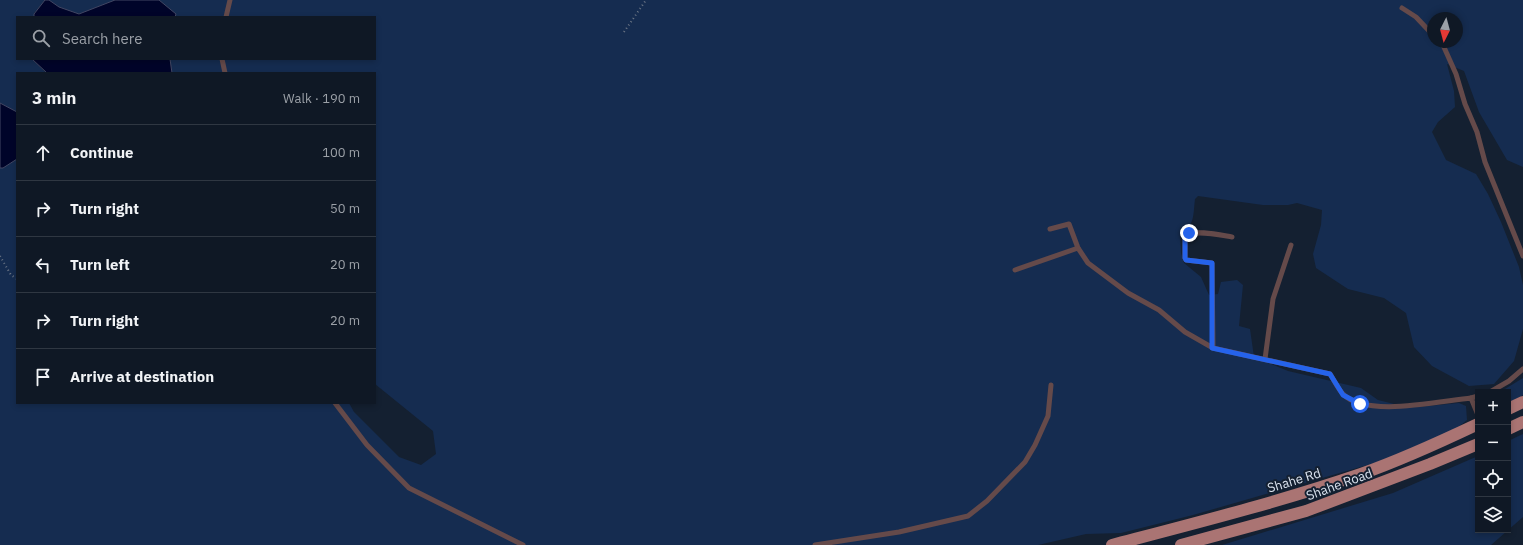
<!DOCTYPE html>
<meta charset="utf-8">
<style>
body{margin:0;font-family:"IBM Plex Sans",sans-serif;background:#18212d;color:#f1f3f6}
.controls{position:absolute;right:12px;bottom:12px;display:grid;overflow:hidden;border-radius:0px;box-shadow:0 2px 6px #0003}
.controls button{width:36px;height:36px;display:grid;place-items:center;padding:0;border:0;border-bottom:1px solid #2f3742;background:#0f1825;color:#f1f3f6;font:20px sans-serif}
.compass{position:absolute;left:1427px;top:12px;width:36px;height:36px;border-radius:50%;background:#0f1825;box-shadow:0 2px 6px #0003;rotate:186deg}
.stop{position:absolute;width:12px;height:12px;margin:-9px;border:3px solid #2563eb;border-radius:50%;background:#fff}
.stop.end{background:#2563eb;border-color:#fff;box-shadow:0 1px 4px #0008}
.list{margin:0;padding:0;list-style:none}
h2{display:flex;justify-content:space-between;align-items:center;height:52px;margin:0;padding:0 16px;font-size:17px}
h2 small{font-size:13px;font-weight:400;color:#9ba0a7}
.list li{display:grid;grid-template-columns:26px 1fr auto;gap:12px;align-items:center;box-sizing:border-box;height:56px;padding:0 16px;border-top:1px solid #2f3742}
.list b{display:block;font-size:15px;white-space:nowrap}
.list em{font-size:13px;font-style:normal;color:#9ba0a7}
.icon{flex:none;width:22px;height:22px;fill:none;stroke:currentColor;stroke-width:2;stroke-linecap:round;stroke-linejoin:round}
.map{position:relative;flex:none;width:1523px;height:545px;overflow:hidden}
.search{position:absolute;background:#0f1825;box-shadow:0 2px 6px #0003;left:16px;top:16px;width:360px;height:44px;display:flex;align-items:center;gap:10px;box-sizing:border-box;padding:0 14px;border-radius:0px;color:#9ba0a7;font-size:15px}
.panel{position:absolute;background:#0f1825;box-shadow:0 2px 6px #0003;left:16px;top:72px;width:360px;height:332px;border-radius:0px}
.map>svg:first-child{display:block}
</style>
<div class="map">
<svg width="1523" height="545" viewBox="0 0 1523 545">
<rect width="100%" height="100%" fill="#142031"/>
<g fill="#152c50" fill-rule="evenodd">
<path d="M 0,0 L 45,0 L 34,13 L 34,17 L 17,17 L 17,59 L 32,59 L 46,73 L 17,73 L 17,112 L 0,103 Z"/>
<path d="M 49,0 L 115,0 L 79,14 L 59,7 Z"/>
<path d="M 159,0 L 1523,0 L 1523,167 L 1507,160 L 1479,112 L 1464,71 L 1447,64 L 1454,91 L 1455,107 L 1438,122 L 1432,132 L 1446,160 L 1476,174 L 1488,194 L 1501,222 L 1519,267 L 1523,285 L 1523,329 L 1514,361 L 1494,384 L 1469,386 L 1432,366 L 1414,347 L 1406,313 L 1384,298 L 1348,289 L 1316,268 L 1313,254 L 1321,225 L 1322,210 L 1297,203 L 1288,205 L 1263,205 L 1198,196 L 1195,199 C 1193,216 1195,225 1180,235 L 1181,253 L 1184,263 L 1201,277 L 1209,295 L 1218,294 L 1221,282 L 1237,280 L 1243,285 L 1239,326 L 1250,329 L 1254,357 L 1288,371 L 1361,388 L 1378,400 L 1398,405 L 1417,407 L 1459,403 L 1466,406 L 1467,420 L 1456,429 L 1378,462 L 1193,515 L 1121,533 L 1086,534 L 1038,545 L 0,545 L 0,168 L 3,168 L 17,159 L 17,403 L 349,403 L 354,412 L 399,457 L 421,465 L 436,454 L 433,431 L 375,384 L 375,73 L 172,73 L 170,59 L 375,59 L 375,17 L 175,17 L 176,14 ZM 1433,18 L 1457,18 L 1457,42 L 1433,42 Z"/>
<path d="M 1523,378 L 1523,395 L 1508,404 L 1508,392 L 1500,392 Z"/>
<path d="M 1523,434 L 1523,517 L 1491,545 L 1222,545 L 1393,493 L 1478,456 L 1478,530 L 1508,530 L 1508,441 Z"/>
</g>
<g fill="#000429" stroke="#424764">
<path d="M 45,0 L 49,0 L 59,7 L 79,14 L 115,0 L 159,0 L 176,14 L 175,17 L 34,17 L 34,14 Z"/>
<path d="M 32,59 L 170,59 L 172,73 L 47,73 Z"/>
<path d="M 0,103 L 17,112 L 17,159 L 3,168 L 0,168 Z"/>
</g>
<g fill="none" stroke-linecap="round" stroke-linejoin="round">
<g stroke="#6d7786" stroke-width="2" stroke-dasharray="1 3" stroke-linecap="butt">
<path d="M 624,32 L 646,0"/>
<path d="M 0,256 L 11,275 L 17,279"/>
</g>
<g stroke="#654a4a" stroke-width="5">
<path d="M 1402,8 L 1416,17 L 1433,35"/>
<path d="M 226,17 L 230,0"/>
<path d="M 1440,42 L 1443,45 L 1456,74 L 1465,104 L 1477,132 L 1485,162 L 1523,256"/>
<path d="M 222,59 L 225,73"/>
<path d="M 1050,229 L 1069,224 L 1078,248 L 1088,263 L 1128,293 L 1159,310 L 1185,332 L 1213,348 L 1330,374 C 1334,380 1338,389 1343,394 C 1365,418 1440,401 1471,398 L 1478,415"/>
<path d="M 1015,270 L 1078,248"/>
<path d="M 1213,348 L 1212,263 L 1186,260 L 1185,258 L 1185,236 C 1194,229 1220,235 1232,237"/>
<path d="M 1265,359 L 1273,299 L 1291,245"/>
<path d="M 1490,392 L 1509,381 L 1523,369"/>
<path d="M 1471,398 L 1478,396"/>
<path d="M 335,403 L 367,445 L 409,488 L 523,545"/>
<path d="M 815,545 L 899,532 L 968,516 L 987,501 L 1025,462 L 1035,445 L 1048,416 L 1051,385"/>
</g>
<g stroke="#aa7473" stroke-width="12">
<path d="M 1508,409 L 1523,402"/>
<path d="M 1508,429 L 1523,422"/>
<path d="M 1112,545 C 1196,523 1279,502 1361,474 C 1401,460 1440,442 1478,424"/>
<path d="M 1181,545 L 1306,511 L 1430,464 L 1478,444"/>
</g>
</g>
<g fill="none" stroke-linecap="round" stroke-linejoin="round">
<path stroke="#2563eb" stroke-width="5" d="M 1189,233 L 1185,236 L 1185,258 L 1186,260 L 1212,263 L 1212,348 L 1330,374 L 1343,395 L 1360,404"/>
</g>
<g text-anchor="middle" stroke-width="4" stroke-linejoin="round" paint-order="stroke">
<g font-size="13" fill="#dbe3ef" stroke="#142031">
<text transform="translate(1294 480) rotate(-17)" y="5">Shahe Rd</text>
<text transform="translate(1339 484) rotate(-20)" y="5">Shahe Road</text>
</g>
</g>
</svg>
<div class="controls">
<button>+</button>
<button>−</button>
<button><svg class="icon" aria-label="locate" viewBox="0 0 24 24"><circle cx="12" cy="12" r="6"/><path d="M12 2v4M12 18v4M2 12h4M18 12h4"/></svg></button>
<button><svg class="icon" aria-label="layers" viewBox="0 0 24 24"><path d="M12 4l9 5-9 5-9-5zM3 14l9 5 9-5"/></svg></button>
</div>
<svg class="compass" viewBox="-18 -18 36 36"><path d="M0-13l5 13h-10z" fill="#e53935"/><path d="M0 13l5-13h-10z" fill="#9ba0a7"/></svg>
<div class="stop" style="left:1360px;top:404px"></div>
<div class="stop end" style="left:1189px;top:233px"></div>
<div class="search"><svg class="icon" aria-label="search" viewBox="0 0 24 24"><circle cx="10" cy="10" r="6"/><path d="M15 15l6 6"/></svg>Search here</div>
<section class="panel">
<h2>3 min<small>Walk · 190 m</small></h2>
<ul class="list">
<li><svg class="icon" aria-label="ahead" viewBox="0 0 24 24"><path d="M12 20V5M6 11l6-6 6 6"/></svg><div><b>Continue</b></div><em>100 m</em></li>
<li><svg class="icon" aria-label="right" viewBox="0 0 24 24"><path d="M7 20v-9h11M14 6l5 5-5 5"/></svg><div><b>Turn right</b></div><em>50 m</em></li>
<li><svg class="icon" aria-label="left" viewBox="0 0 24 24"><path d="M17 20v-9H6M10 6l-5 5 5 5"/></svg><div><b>Turn left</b></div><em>20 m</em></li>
<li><svg class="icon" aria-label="right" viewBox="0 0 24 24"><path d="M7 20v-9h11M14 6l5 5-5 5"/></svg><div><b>Turn right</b></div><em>20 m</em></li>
<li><svg class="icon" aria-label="arrive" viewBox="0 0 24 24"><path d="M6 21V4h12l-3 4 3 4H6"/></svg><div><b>Arrive at destination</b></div></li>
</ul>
</section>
</div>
